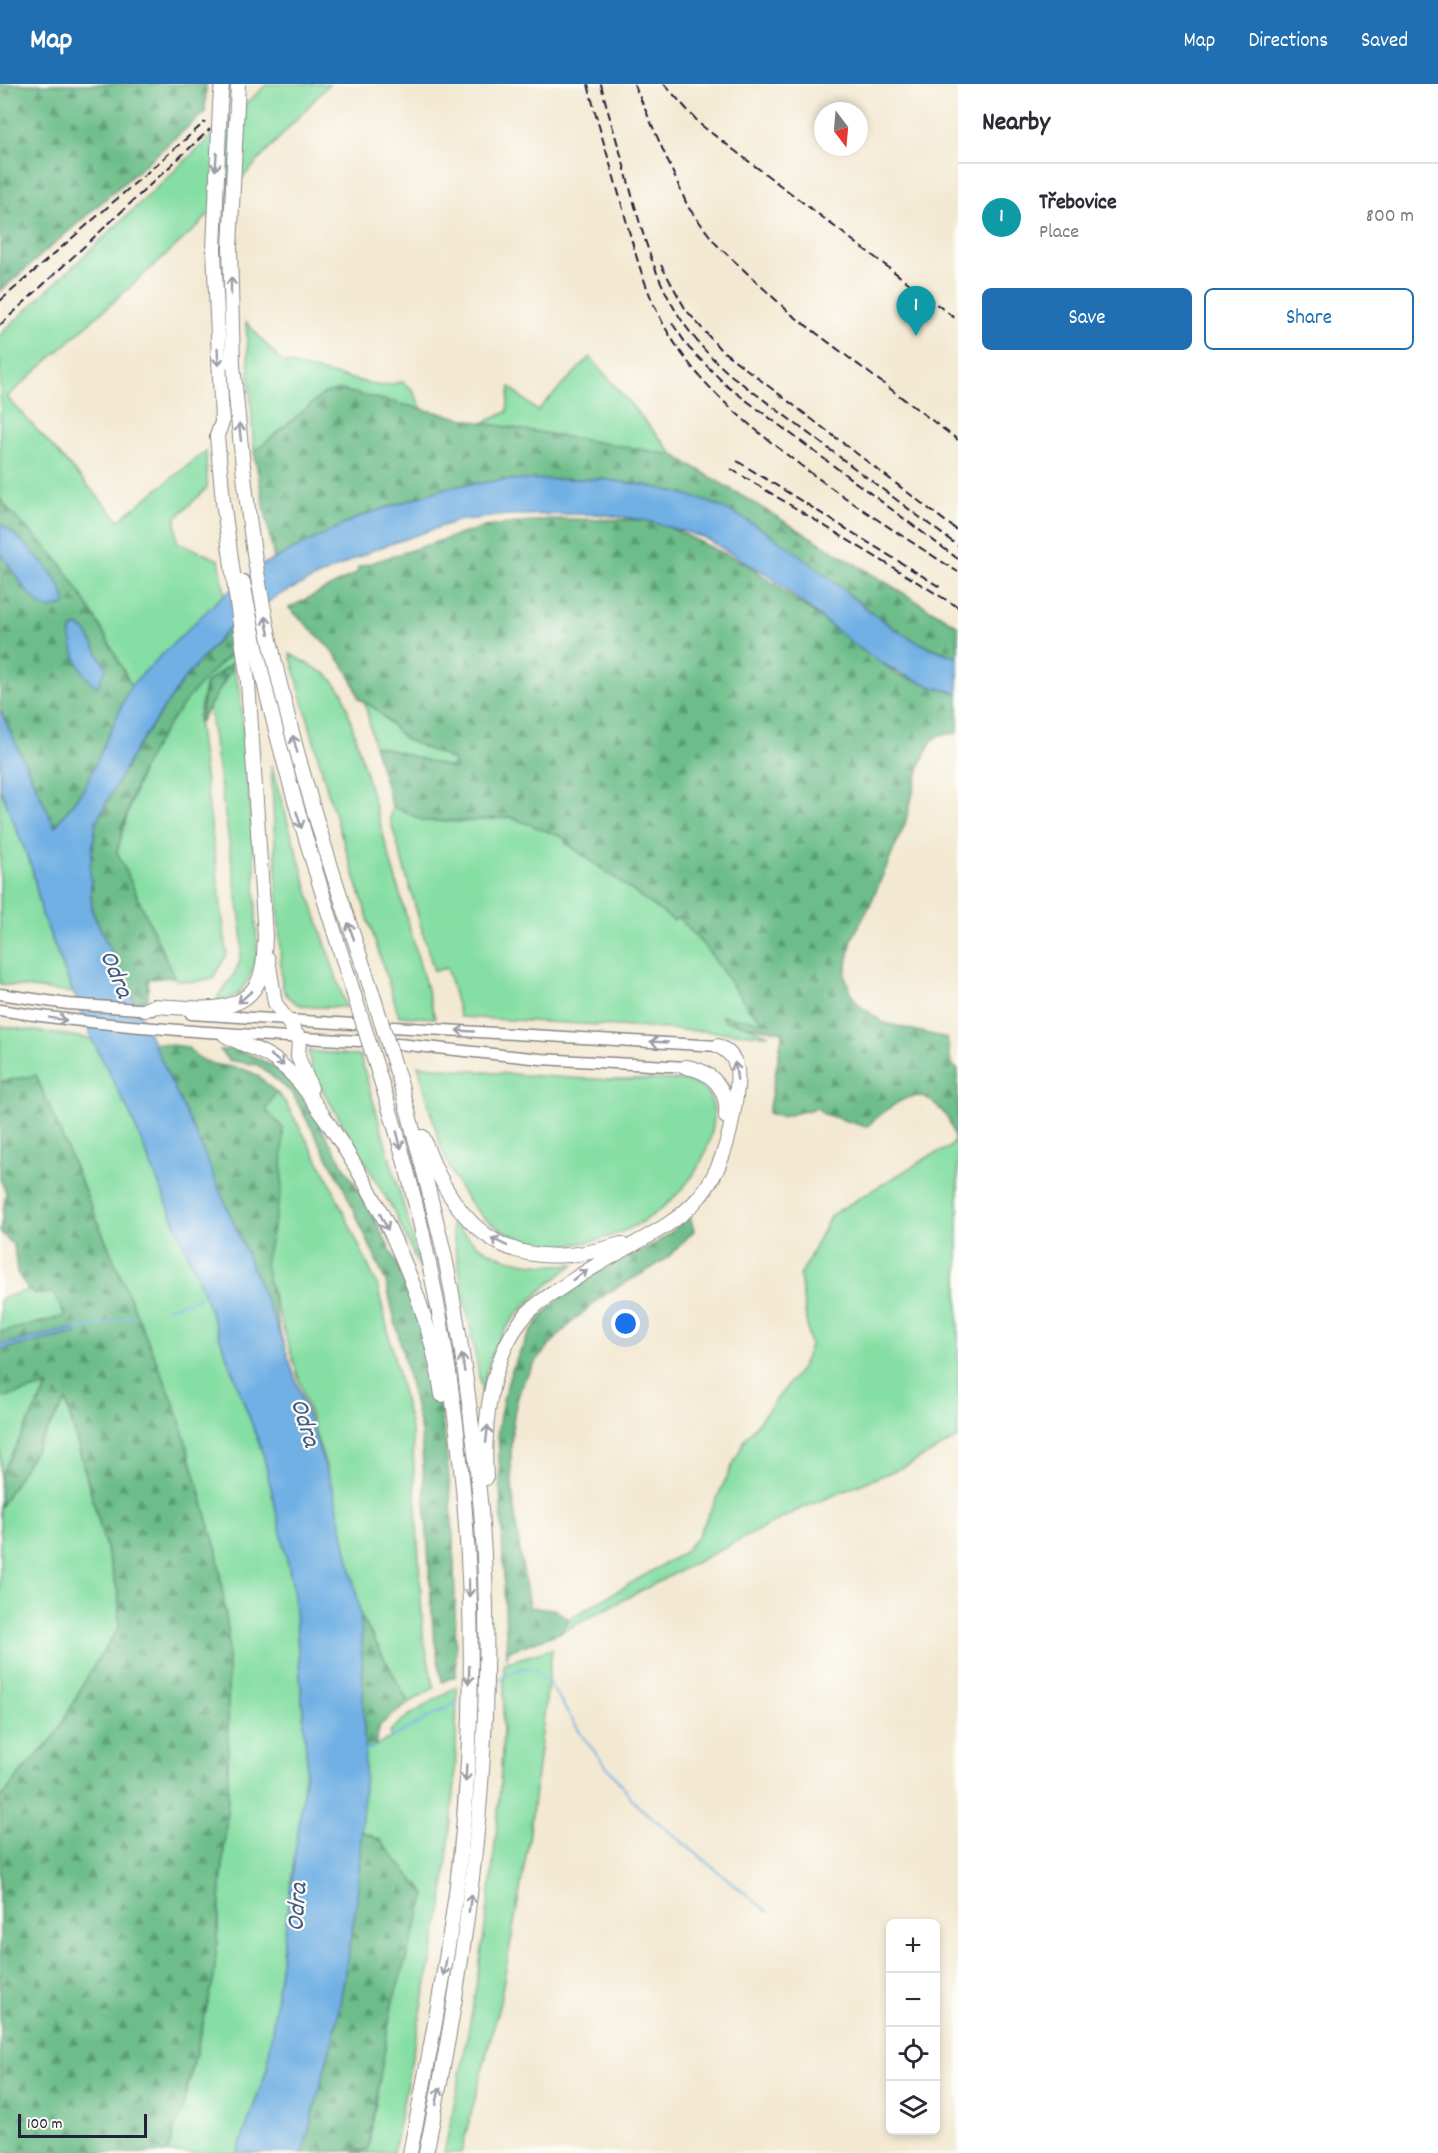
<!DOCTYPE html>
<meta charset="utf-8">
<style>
body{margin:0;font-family:Dekko,sans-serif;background:#f2f2f3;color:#2b2b33}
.controls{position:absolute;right:18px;bottom:18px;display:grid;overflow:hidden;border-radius:9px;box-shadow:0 3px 9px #0003}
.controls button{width:54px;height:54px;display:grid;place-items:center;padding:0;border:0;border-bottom:2px solid #e1e1e2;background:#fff;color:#2b2b33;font:30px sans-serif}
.compass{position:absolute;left:814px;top:18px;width:54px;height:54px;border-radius:50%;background:#fff;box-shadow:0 3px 9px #0003;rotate:164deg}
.scale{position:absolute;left:18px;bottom:15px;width:129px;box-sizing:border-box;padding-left:6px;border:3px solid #22223b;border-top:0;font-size:16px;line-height:21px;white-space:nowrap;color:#22223b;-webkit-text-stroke:4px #fdfcf7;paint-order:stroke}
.you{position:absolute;left:626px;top:1240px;width:21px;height:21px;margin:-15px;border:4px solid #fff;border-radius:50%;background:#1a73e8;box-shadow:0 0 0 9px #1a73e833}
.badge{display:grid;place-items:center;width:39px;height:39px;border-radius:50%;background:#1f6fb2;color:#fff;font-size:20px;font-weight:700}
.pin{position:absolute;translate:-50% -50px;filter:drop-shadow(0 2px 3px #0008)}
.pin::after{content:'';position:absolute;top:32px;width:21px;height:18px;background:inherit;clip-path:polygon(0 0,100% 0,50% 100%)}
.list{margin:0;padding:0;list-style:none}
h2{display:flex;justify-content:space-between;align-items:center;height:78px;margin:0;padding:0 24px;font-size:26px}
h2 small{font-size:20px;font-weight:400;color:#7c7c81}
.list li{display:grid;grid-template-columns:39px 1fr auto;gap:18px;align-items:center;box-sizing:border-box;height:108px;padding:0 24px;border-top:2px solid #e1e1e2}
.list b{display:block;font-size:22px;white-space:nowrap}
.list p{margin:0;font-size:20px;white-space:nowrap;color:#7c7c81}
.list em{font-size:20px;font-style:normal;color:#7c7c81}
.actions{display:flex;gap:12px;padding:18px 24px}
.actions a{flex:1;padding:14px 0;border:2px solid #1f6fb2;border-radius:9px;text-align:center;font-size:21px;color:#1f6fb2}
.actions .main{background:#1f6fb2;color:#fff}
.icon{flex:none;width:33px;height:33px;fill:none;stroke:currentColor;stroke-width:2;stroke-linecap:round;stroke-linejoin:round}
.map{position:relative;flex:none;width:958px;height:2069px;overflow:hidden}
header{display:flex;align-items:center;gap:36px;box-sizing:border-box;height:84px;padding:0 30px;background:#1f6fb2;color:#fff}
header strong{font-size:28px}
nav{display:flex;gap:33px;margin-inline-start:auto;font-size:21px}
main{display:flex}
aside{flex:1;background:#fff}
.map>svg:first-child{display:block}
</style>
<header>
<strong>Map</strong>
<nav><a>Map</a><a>Directions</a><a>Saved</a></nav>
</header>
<main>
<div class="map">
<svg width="958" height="2069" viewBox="0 0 958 2069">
<defs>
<pattern id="forest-firs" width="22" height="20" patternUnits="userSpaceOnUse" patternTransform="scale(1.5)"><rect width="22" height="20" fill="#6cbd89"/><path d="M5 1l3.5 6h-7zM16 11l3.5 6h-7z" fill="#589971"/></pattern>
</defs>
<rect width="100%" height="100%" fill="#fdfcf7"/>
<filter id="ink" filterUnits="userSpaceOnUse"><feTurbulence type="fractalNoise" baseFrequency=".0167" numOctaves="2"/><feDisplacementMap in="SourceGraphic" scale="12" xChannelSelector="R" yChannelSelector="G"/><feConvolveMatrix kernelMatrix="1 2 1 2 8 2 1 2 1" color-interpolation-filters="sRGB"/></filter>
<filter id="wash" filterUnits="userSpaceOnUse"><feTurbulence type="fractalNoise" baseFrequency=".008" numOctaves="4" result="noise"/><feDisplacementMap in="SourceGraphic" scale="24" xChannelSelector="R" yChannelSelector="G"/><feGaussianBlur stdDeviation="1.35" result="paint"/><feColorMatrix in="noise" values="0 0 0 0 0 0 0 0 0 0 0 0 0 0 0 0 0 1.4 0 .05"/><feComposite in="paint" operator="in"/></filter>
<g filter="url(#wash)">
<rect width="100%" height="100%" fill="#f3e9d2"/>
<g fill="#85dea3" stroke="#54806f" stroke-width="1.5">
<path d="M 267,0 L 329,0 L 199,141 L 7,313 L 119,436 L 206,367 L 207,404 L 176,434 L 177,458 L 219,476 L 225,510 L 131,601 L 101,544 L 0,415 L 0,251 Z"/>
<path d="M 246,238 L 282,278 L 380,302 L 402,298 L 412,305 L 422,325 L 340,306 L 325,309 L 254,368 Z"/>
<path d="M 590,273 L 674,371 L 483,339 L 507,328 L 510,303 L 537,327 Z"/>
<path d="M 237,565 L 238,574 L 206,599 L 198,635 L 227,870 L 213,894 L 194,898 L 176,896 L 117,768 C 125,739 133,708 145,680 C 162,639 202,593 237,565 Z"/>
<path d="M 290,570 L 328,591 L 343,609 L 435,934 L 399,932 L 329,712 Z"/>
<path d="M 232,584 L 240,605 L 255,786 L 257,873 L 248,896 L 238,911 L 220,917 L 217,914 C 237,888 243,881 242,847 L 209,623 Z"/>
<path d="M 365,618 L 376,625 L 405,655 L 454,676 L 452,684 L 374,661 Z"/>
<path d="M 271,681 L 309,810 L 346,923 C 321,922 292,930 282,902 Z"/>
<path d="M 0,704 L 32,784 L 42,830 L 73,909 L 0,900 Z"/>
<path d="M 392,722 L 424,737 L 464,738 L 510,733 L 568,755 L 565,758 L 674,836 L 678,833 L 707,865 L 749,925 L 766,939 L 725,933 L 769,951 L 460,933 L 447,884 L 434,887 L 390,735 Z"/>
<path d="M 0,942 L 92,955 L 130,1030 L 199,1197 L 264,1373 L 293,1502 L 307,1678 L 267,1985 L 237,2069 L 167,2069 L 184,2020 L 214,1894 L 228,1714 L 228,1546 L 217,1468 L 176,1324 L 36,991 L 0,998 Z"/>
<path d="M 309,967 L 360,972 L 425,1196 L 395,1129 L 312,988 Z"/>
<path d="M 418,981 C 481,989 548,993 612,996 C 633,997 680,992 698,1001 C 712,1009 716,1026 713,1041 C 697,1147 532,1210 465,1112 C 439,1074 431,1025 418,981 Z"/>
<path d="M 276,1008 L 285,1018 L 327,1092 L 377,1201 L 412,1349 L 423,1551 L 434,1604 L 409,1619 L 361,1532 L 335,1412 L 263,1179 L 266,1026 Z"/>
<path d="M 954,1058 L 958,1058 L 958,1354 L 908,1381 L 800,1425 L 559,1549 L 569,1535 L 683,1469 L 698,1452 L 746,1354 L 802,1283 L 810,1262 L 800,1192 L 831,1131 L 930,1072 L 949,1064 Z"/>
<path d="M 448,1124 C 451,1130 454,1139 459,1144 C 486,1177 535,1184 574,1180 C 528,1216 485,1250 483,1314 Z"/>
<path d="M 28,1206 L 36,1210 L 53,1209 L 66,1233 L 0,1248 L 0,1215 Z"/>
<path d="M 48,1301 L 0,1392 L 0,1314 Z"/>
<path d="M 65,1315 L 119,1512 L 119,1544 L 93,1583 L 53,1655 L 23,1686 L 0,1716 L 0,1423 Z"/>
<path d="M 552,1565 L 529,1756 L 500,1918 L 461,2069 L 444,2069 C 479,1908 505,1744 504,1579 Z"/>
<path d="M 457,1602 L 455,1699 L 443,1817 L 393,2069 L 353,2069 L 368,2066 L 392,1920 L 426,1811 L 380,1756 L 361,1747 L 364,1667 L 391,1654 L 390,1647 L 408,1632 Z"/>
</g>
<g fill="url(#forest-firs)" stroke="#477062" stroke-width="1.5">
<path d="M 0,0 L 206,0 L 205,28 L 0,207 Z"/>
<path d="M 340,306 L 483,339 L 674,371 L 958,542 L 958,573 L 913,557 L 717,421 L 651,402 L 600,395 L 504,396 L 449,403 L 359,433 L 274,475 L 254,368 L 325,309 Z"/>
<path d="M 0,415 C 17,439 43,456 61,480 C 88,518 110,560 131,601 L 85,703 L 55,743 L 0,626 Z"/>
<path d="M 552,435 L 654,436 L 748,481 L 898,591 L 958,609 L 958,649 L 939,651 L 931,658 L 921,678 L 905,740 L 869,823 L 852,855 L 845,891 L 851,910 L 859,921 L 884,939 L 947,954 L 951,979 L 958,986 L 958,1058 L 954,1058 C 954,1046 949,1033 939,1024 C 935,1021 930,1014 924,1013 C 903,1008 881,1031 866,1043 L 824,1030 L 817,1024 L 781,1033 L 768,1029 L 783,948 L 725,937 L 722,932 L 765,938 L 749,925 L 707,865 L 678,833 L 674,837 L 565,758 L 567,755 L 510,733 L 469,737 L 424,737 L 392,722 L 374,661 L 452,684 L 453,676 L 405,655 L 376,625 L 359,615 C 350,578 315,549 289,524 L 357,489 L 358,483 L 483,443 Z"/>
<path d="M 231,542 L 232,569 C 197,600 169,635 147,676 C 132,704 125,738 117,768 L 174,893 L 148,895 L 148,916 L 134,917 L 92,826 L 90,784 L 96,738 L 135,666 L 184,595 Z"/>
<path d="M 232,579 L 232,584 L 199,640 L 206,599 Z"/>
<path d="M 153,959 L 187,963 C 209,988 229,978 253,989 C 261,993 269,1003 276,1008 L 266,1026 L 283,1044 L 282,1104 L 265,1180 L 281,1252 L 201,1062 Z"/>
<path d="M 236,965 C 250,971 264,976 277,985 C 304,1006 321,1045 339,1074 C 371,1126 400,1179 419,1237 C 455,1348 455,1477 456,1592 L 442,1598 L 433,1547 L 421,1348 L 386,1198 L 342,1100 L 292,1009 L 258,981 L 228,976 L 220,966 Z"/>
<path d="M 36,991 L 176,1324 L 217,1468 L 228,1546 L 228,1714 L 214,1894 L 181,2030 L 167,2069 L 0,2069 L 0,1716 L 23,1686 L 53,1655 L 93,1583 L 119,1544 L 119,1512 L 66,1316 L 0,1423 L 0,1392 L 48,1302 L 0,1314 L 0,1248 L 66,1232 L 53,1209 L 36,1210 L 28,1206 L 17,1188 L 14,1162 L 0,1148 L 6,1108 L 0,1095 L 0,998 Z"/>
<path d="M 690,1132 L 694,1147 C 685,1155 677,1166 668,1173 C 647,1190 619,1199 598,1216 C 574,1235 537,1270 524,1297 C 497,1354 519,1461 529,1523 L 554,1525 L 569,1535 L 559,1549 L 508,1567 L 507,1574 L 498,1345 C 506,1283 530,1230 584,1196 C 609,1181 638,1171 662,1155 C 672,1148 681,1140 690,1132 Z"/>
<path d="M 361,1532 L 409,1619 L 380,1641 L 375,1663 L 364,1667 Z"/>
<path d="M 361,1747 L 380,1756 L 426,1811 L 392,1920 L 368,2066 L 303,2069 L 337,1937 L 357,1816 Z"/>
</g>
<g fill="#71b0e4" stroke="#4a6990" stroke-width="1.5">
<path d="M 600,395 C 639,400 679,406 716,421 C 740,431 766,447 787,462 C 845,501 888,556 958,573 L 958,609 L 933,603 L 897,588 L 860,565 L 768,491 L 703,453 L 644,436 L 598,430 L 506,431 L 457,437 L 373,466 L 277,512 L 231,542 L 184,595 L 135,666 L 96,738 L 90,784 L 92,827 L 201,1062 L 281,1252 L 335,1412 L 361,1532 L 365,1686 L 357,1816 L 337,1937 L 303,2069 L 237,2069 L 267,1985 L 307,1678 L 293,1502 L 264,1373 L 199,1197 L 130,1030 L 92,955 L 42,830 L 32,784 L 0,704 L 0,626 L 55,743 L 85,703 L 131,601 L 218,516 L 262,481 L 359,433 L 449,403 L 504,396 Z"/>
<path d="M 0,439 C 19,453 68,497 65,521 L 49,525 L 39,520 L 25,505 L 0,468 Z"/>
<path d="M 77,542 L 86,547 L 106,584 L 97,603 C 80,591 70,566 71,546 Z"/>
<path d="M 75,1244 L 76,1249 L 0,1266 L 0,1261 Z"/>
</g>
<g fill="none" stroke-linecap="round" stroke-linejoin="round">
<g stroke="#71b0e4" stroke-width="2">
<path d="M 168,1224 L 205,1212"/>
<path d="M 73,1246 L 135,1232"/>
<path d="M 496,1597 L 521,1584 L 533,1585 L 549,1599 L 583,1653 L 638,1722 L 768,1828"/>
<path d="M 391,1654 L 459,1617"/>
<path d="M 364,1666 L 375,1663"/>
</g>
</g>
</g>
<g filter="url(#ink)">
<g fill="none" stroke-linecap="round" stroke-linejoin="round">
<g stroke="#8a8686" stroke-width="13">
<g id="secondary">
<path d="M 0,910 L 68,920 L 152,926"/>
<path d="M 0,926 C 119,945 239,950 359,957"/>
<path d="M 191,930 L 353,940"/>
<path d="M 393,943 L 718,962"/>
<path d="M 398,960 L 541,975 L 686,983"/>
</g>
</g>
<g stroke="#8a8686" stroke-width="16">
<g id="motorway">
<path d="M 220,20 L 222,0"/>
<path d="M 233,281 C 240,352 246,424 258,494 C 282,633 325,769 370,902"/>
<path d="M 243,498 C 268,636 309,768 351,901"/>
<path d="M 268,875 L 275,919 L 299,954 L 298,973 L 311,1004"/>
<path d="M 145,926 L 154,922 C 190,923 248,936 261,890 C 265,878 264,865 265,852 L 248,598 L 223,417 L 217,352 L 222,338"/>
<path d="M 225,951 C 245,963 266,966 284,983 C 303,999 315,1020 329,1040 C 382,1120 428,1215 442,1311"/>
<path d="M 686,983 C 712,987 729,1006 726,1033"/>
<path d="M 382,1000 C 463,1256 490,1534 457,1801 C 445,1891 428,1980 410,2069"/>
<path d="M 401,1001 C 416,1057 431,1113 444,1169 C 462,1254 473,1341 481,1427 C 499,1644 470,1858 426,2069"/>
<path d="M 423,1053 C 457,1153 515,1194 621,1160"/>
<path d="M 486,1394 C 483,1344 489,1278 521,1237 C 532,1221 551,1211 567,1200 C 660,1136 719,1144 736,1012 C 739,990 740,972 718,962"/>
</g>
</g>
<use href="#secondary" stroke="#fff" stroke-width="10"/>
<use href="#motorway" stroke="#fff" stroke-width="14"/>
<g stroke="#22223b" stroke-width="2" stroke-dasharray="9 4.5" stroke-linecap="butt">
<path d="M 588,0 C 597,38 609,76 620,114 C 633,161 644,208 669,250 C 699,300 740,334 786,370 C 841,413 899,450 958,488"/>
<path d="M 601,0 C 608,31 619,62 627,93 C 649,174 665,236 732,292 L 958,462"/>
<path d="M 634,0 L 688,123 L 716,160 L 791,230 L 958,356"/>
<path d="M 664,0 L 701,41 L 956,235"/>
<path d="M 661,181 L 686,226 L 720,265 L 958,447"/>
<path d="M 0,217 L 205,38"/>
<path d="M 672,239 L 689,264 L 727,302 L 958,475"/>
<path d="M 0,241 L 210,45"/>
<path d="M 737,377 L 940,503"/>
<path d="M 731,385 L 958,523"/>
</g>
<g stroke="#8a8686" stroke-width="16" stroke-linecap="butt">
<g id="motorway-bridge">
<path d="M 220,20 L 214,166 L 222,338"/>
<path d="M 233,281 L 230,163 L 238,0"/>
<path d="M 351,901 L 382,1000"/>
<path d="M 370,902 L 401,1001"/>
</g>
</g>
<use href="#motorway-bridge" stroke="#fff" stroke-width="14"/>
</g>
<defs><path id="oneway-shaft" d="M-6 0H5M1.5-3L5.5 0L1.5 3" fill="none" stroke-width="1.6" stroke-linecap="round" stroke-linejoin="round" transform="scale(1.5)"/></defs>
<g stroke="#9c9ca7">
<use href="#oneway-shaft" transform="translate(216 78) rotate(94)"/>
<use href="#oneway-shaft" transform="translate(231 202) rotate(-90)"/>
<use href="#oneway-shaft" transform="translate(218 273) rotate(87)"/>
<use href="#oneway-shaft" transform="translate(240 348) rotate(-96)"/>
<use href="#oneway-shaft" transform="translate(267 541) rotate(-102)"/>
<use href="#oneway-shaft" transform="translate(295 660) rotate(-105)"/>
<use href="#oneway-shaft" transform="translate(299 736) rotate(73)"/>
<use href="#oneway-shaft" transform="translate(351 847) rotate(-109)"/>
<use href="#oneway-shaft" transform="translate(245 913) rotate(139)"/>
<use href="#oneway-shaft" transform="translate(58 935) rotate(9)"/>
<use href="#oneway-shaft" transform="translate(465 947) rotate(-177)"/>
<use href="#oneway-shaft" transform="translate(659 958) rotate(-177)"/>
<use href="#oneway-shaft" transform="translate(277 976) rotate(39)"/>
<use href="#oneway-shaft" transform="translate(736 987) rotate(-98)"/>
<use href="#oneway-shaft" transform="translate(399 1056) rotate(75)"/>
<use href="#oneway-shaft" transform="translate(384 1138) rotate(64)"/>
<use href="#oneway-shaft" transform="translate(499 1158) rotate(-154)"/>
<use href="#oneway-shaft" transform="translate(580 1191) rotate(-34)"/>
<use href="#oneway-shaft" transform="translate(463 1279) rotate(-99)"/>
<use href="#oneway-shaft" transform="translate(487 1350) rotate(-84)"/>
<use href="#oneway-shaft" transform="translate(469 1504) rotate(89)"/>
<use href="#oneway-shaft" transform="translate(469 1591) rotate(91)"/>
<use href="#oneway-shaft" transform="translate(466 1689) rotate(93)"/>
<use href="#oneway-shaft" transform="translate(470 1819) rotate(-82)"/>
<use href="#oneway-shaft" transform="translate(445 1883) rotate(99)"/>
<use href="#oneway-shaft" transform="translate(438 2012) rotate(-78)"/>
</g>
</g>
<g text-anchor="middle" stroke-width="4.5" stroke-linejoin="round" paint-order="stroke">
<g font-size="26" font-style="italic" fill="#425b7f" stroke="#fdfcf7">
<text transform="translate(118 889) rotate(67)" y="9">Odra</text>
<text transform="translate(307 1338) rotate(73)" y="9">Odra</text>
<text transform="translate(295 1823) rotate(-86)" y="9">Odra</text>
</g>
</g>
</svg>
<div class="controls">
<button>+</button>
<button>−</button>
<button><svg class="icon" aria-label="locate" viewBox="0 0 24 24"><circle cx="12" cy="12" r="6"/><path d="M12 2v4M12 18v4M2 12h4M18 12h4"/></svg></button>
<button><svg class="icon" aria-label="layers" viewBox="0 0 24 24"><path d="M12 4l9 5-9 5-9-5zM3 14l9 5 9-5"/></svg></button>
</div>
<svg class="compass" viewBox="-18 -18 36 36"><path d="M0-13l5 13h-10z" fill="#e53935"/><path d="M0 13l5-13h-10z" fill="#7c7c81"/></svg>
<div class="scale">100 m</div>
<div class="you"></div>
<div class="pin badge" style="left:916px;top:252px;background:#0f9aa8">1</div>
</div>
<aside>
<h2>Nearby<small></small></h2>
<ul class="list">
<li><span class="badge" style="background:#0f9aa8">1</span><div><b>Třebovice</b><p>Place</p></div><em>800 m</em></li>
</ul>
<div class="actions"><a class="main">Save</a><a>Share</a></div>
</aside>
</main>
